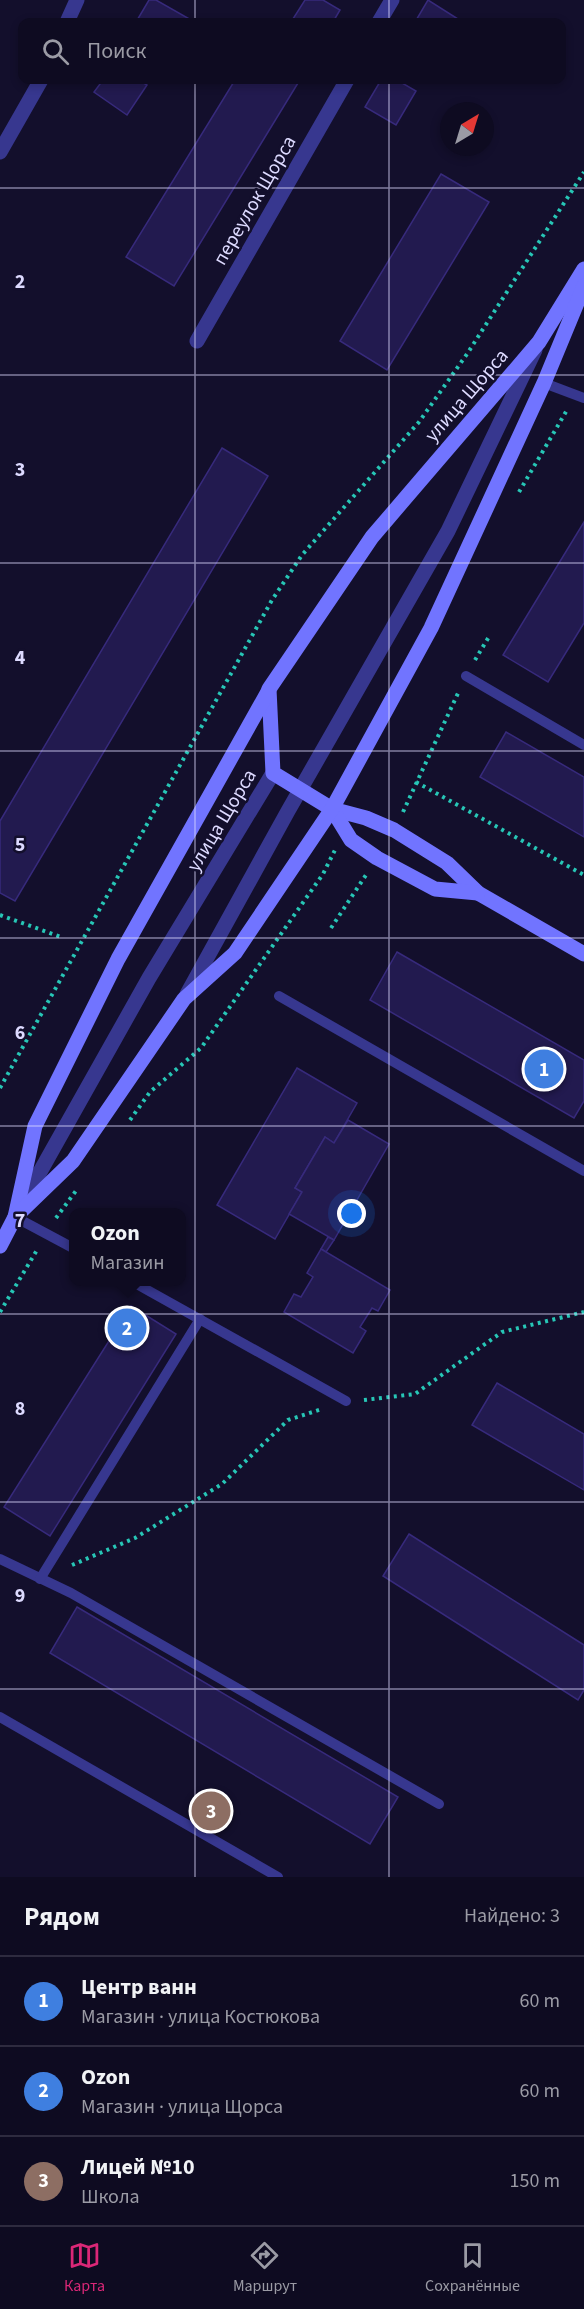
<!DOCTYPE html>
<html lang="ru">
<meta charset="utf-8">
<style>
body{margin:0;font-family:"Source Sans 3",sans-serif;background:#17142a;color:#f1f3f6}
.compass{position:absolute;left:440px;top:102px;width:54px;height:54px;border-radius:50%;background:#0e0b21;box-shadow:0 3px 9px #0003;rotate:38deg}
.you{position:absolute;left:352px;top:1214px;width:21px;height:21px;margin:-15px;border:4px solid #fff;border-radius:50%;background:#1a73e8;box-shadow:0 0 0 9px #1a73e833}
.badge{display:grid;place-items:center;width:39px;height:39px;border-radius:50%;background:#db2777;color:#fff;font-size:20px;font-weight:700}
.pin{position:absolute;translate:-50% -50%;border:3px solid #fff;box-shadow:0 2px 6px #0006}
.popup{position:absolute;left:69px;top:1208px;width:117px;height:78px;box-sizing:border-box;display:grid;place-content:center;border-radius:12px;background:#0e0b21;filter:drop-shadow(0 2px 4px #0005);font-size:20px;white-space:nowrap;color:#9b9ba5}
.popup b{font-size:22px;color:#f1f3f6}
.popup::after{content:'';position:absolute;left:50%;top:100%;margin-left:-12px;border:12px solid transparent;border-top-color:#0e0b21}
.list{margin:0;padding:0;list-style:none}
h2{display:flex;justify-content:space-between;align-items:center;height:78px;margin:0;padding:0 24px;font-size:26px}
h2 small{font-size:20px;font-weight:400;color:#9b9ba5}
.list li{display:grid;grid-template-columns:39px 1fr auto;gap:18px;align-items:center;box-sizing:border-box;height:90px;padding:0 24px;border-top:2px solid #2e2b3f}
.list b{display:block;font-size:22px;white-space:nowrap}
.list p{margin:0;font-size:20px;white-space:nowrap;color:#9b9ba5}
.list em{font-size:20px;font-style:normal;color:#9b9ba5}
.icon{flex:none;width:33px;height:33px;fill:none;stroke:currentColor;stroke-width:2;stroke-linecap:round;stroke-linejoin:round}
.map{position:relative;flex:none;width:584px;height:1877px;overflow:hidden}
.search{position:absolute;background:#0e0b21;box-shadow:0 3px 9px #0003;left:18px;right:18px;top:18px;height:66px;display:flex;align-items:center;gap:15px;box-sizing:border-box;padding:0 21px;border-radius:12px;color:#9b9ba5;font-size:22px}
.sheet{height:348px;background:#0e0b21}
nav{display:flex;justify-content:space-around;align-items:center;box-sizing:border-box;height:84px;border-top:2px solid #2e2b3f;background:#0e0b21;font-size:16px;color:#9b9ba5}
nav a{display:grid;justify-items:center;gap:3px}
nav .on{color:#db2777}
.map>svg:first-child{display:block}
</style>
<div class="map">
<svg width="584" height="1877" viewBox="0 0 584 1877">
<rect width="100%" height="100%" fill="#130f2c"/>
<g fill="#221a4f" stroke="#372a7c" stroke-width="1.5">
<path d="M 149,0 L 156,0 L 193,21 L 136,22 Z"/>
<path d="M 305,0 L 323,0 L 340,10 L 333,22 L 291,22 Z"/>
<path d="M 428,0 L 458,19 L 456,22 L 415,22 Z"/>
<path d="M 103,80 L 138,80 L 147,85 L 127,115 L 94,92 Z"/>
<path d="M 235,80 L 292,80 L 298,83 L 174,286 L 126,257 Z"/>
<path d="M 381,80 L 397,80 L 416,91 L 396,125 L 365,107 Z"/>
<path d="M 441,174 L 489,202 L 387,370 L 340,341 Z"/>
<path d="M 222,448 L 268,476 L 15,901 L 0,893 L 0,821 Z"/>
<path d="M 584,522 L 584,623 L 548,682 L 503,655 Z"/>
<path d="M 506,732 L 584,777 L 584,837 L 480,777 Z"/>
<path d="M 397,952 L 584,1060 L 584,1101 L 574,1118 L 370,1000 Z"/>
<path d="M 297,1068 L 357,1103 L 334,1143 L 325,1137 L 295,1188 L 302,1192 L 275,1239 L 217,1205 Z"/>
<path d="M 348,1120 L 389,1144 L 334,1240 L 289,1214 L 302,1192 L 295,1188 L 325,1137 L 334,1143 Z"/>
<path d="M 328,1237 L 334,1240 L 326,1252 L 321,1249 Z"/>
<path d="M 321,1249 L 390,1290 L 378,1311 L 372,1308 L 360,1327 L 366,1331 L 353,1353 L 284,1312 L 294,1294 L 301,1297 L 313,1277 L 307,1273 Z"/>
<path d="M 131,1306 L 176,1334 L 50,1536 L 4,1507 Z"/>
<path d="M 497,1383 L 584,1434 L 584,1490 L 472,1425 Z"/>
<path d="M 409,1534 L 584,1645 L 584,1690 L 578,1700 L 383,1576 Z"/>
<path d="M 77,1607 L 398,1797 L 370,1844 L 50,1653 Z"/>
</g>
<g fill="none" stroke-linecap="round" stroke-linejoin="round">
<g stroke="#27c6b6" stroke-width="4" stroke-dasharray="3 4.5" stroke-linecap="butt">
<path d="M 519,492 L 567,410"/>
<path d="M 475,660 L 490,635"/>
<path d="M 416,782 L 584,875"/>
<path d="M 403,812 L 459,691"/>
<path d="M 0,915 L 61,937"/>
<path d="M 331,928 L 366,875"/>
<path d="M 0,1088 L 272,600 L 302,555 L 419,422 L 467,354 L 584,172"/>
<path d="M 130,1120 L 150,1092 L 201,1048 L 323,874 L 335,850"/>
<path d="M 56,1218 L 78,1188"/>
<path d="M 0,1312 L 37,1250"/>
<path d="M 364,1400 L 415,1394 L 502,1332 L 584,1312"/>
<path d="M 72,1565 L 135,1538 L 222,1484 L 288,1420 L 322,1409"/>
</g>
<g stroke="#37378f" stroke-width="10">
<path d="M 544,383 L 584,398"/>
<path d="M 466,676 L 584,745"/>
<path d="M 279,996 L 584,1171"/>
<path d="M 15,1217 L 73,1248"/>
<path d="M 133,1282 L 346,1401"/>
<path d="M 0,1559 L 71,1593 L 439,1804"/>
<path d="M 40,1579 L 200,1319"/>
<path d="M 0,1717 L 278,1877"/>
</g>
<g stroke="#37378f" stroke-width="15">
<path d="M 67,22 L 77,0"/>
<path d="M 379,22 L 392,0"/>
<path d="M 0,152 L 41,80"/>
<path d="M 197,341 L 347,80"/>
<path d="M 187,994 L 288,811 L 448,531 L 535,350"/>
<path d="M 18,1211 L 149,978 L 273,773"/>
</g>
<g stroke="#7174ff" stroke-width="15">
<path d="M 584,269 L 539,342 L 372,537 L 269,689 L 273,773 L 332,809 L 366,818 L 394,830 L 447,863 L 478,893 L 584,954"/>
<path d="M 332,809 L 351,840 L 377,858 L 435,889 L 478,893"/>
<path d="M 15,1217 L 35,1126 L 118,959 L 269,690"/>
<path d="M 0,1246 L 15,1217 L 73,1161 L 184,999 L 235,953 L 332,809 L 431,628 L 544,383 L 584,286"/>
</g>
</g>
<path fill="none" stroke="#dddaff" stroke-width="1.5" stroke-opacity="0.55" d="M 195,0 L 195,22M 389,0 L 389,22M 195,80 L 195,1877M 389,80 L 389,1877M 0,188 L 584,188M 0,375 L 584,375M 0,563 L 584,563M 0,751 L 584,751M 0,938 L 584,938M 0,1126 L 584,1126M 0,1314 L 584,1314M 0,1502 L 584,1502M 0,1689 L 584,1689"/>
<g text-anchor="middle" stroke-width="5" stroke-linejoin="round" paint-order="stroke">
<g font-size="20" fill="#dddaff" stroke="#130f2c">
<text transform="translate(254 200) rotate(-60)" y="7">переулок Щорса</text>
<text transform="translate(466 395) rotate(-49)" y="7">улица Щорса</text>
<text transform="translate(221 820) rotate(-59)" y="7">улица Щорса</text>
</g>
</g>
<g font-size="20" text-anchor="middle" font-weight="bold" fill="#dddaff" stroke="#130f2c" stroke-width="5" stroke-linejoin="round" paint-order="stroke">
<text x="20" y="288">2</text>
<text x="20" y="476">3</text>
<text x="20" y="664">4</text>
<text x="20" y="851">5</text>
<text x="20" y="1039">6</text>
<text x="20" y="1227">7</text>
<text x="20" y="1415">8</text>
<text x="20" y="1602">9</text>
</g>
</svg>
<svg class="compass" viewBox="-18 -18 36 36"><path d="M0-13l5 13h-10z" fill="#e53935"/><path d="M0 13l5-13h-10z" fill="#9b9ba5"/></svg>
<div class="you"></div>
<div class="pin badge" style="left:544px;top:1069px;background:#3f7fe0">1</div>
<div class="pin badge" style="left:127px;top:1328px;background:#3f7fe0">2</div>
<div class="popup"><b>Ozon</b>Магазин</div>
<div class="pin badge" style="left:211px;top:1811px;background:#8d6e63">3</div>
<div class="search"><svg class="icon" aria-label="search" viewBox="0 0 24 24"><circle cx="10" cy="10" r="6"/><path d="M15 15l6 6"/></svg>Поиск</div>
</div>
<section class="sheet">
<h2>Рядом<small>Найдено: 3</small></h2>
<ul class="list">
<li><span class="badge" style="background:#3f7fe0">1</span><div><b>Центр ванн</b><p>Магазин · улица Костюкова</p></div><em>60 m</em></li>
<li><span class="badge" style="background:#3f7fe0">2</span><div><b>Ozon</b><p>Магазин · улица Щорса</p></div><em>60 m</em></li>
<li><span class="badge" style="background:#8d6e63">3</span><div><b>Лицей №10</b><p>Школа</p></div><em>150 m</em></li>
</ul>
</section>
<nav>
<a class="on"><svg class="icon" aria-label="map" viewBox="0 0 24 24"><path d="M3 6l6-2 6 2 6-2v14l-6 2-6-2-6 2zM9 4v14M15 6v14"/></svg>Карта</a>
<a><svg class="icon" aria-label="directions" viewBox="0 0 24 24"><path d="M12 3l9 9-9 9-9-9zM9 14v-3h6M13 9l2 2-2 2"/></svg>Маршрут</a>
<a><svg class="icon" aria-label="saved" viewBox="0 0 24 24"><path d="M7 4h10v16l-5-4-5 4z"/></svg>Сохранённые</a>
</nav>
